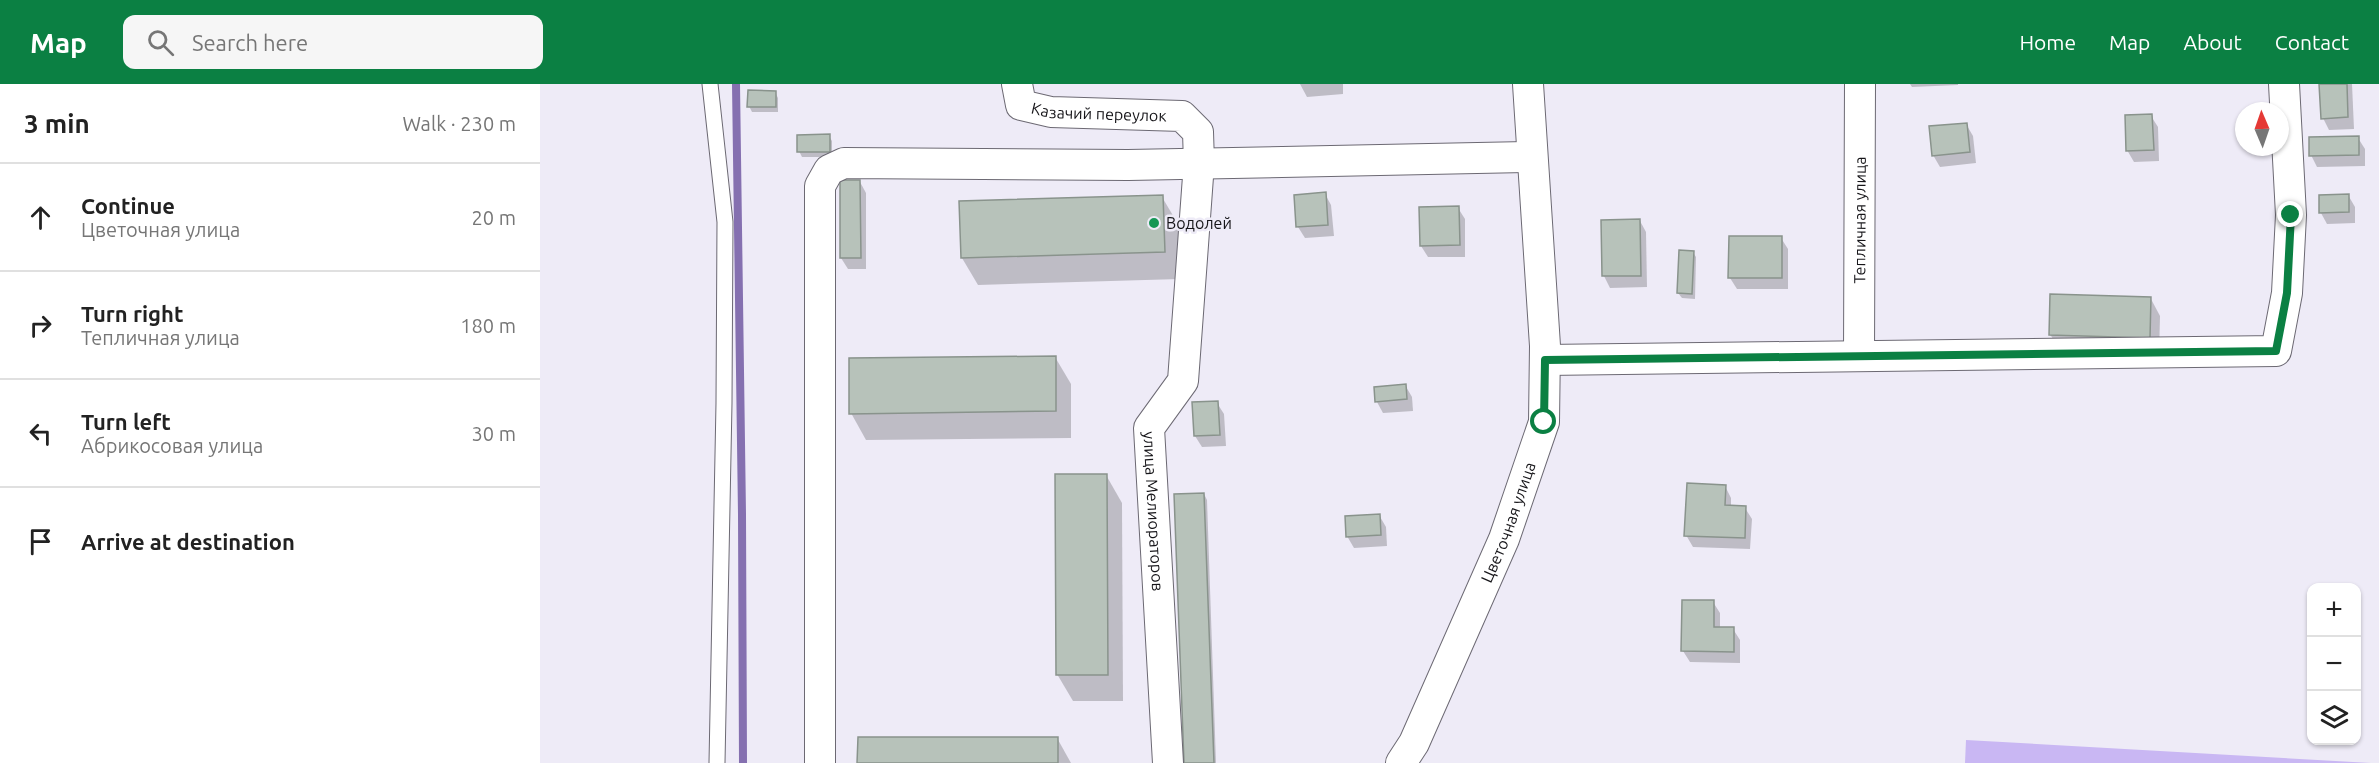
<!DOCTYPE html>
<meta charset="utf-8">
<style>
body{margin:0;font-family:Ubuntu,sans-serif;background:#f6f6f6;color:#222}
.controls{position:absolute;right:18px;bottom:18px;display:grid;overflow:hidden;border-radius:12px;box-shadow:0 2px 4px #0004}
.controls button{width:54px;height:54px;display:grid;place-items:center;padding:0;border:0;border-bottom:2px solid #e0e0e0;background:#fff;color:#222;font:30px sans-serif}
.compass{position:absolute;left:1695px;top:18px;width:54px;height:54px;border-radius:50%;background:#fff;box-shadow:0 2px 4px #0004;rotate:358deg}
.stop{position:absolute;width:18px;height:18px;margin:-14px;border:4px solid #0b8043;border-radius:50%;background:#fff}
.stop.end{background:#0b8043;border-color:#fff;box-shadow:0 2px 6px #0008}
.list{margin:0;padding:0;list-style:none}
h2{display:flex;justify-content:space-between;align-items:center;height:78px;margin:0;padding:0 24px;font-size:26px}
h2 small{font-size:20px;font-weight:400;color:#767676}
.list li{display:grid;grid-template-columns:39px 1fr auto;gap:18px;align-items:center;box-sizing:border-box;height:108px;padding:0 24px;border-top:2px solid #e0e0e0}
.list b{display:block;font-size:22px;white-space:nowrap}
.list p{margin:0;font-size:20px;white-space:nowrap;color:#767676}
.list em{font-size:20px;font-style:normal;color:#767676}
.icon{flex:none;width:33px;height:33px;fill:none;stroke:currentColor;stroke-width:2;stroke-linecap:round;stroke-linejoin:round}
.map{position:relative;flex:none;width:1839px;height:679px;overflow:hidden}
header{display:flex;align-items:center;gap:36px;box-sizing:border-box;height:84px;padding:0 30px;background:#0b8043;color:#fff}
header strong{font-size:28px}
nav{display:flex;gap:33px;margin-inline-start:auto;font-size:21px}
.search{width:420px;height:54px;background:#f6f6f6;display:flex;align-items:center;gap:15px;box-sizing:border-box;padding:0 21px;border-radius:12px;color:#767676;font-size:22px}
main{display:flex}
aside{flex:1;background:#fff}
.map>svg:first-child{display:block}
</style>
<header>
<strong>Map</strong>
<div class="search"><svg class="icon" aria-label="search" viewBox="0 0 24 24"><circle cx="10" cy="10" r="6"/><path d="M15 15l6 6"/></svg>Search here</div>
<nav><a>Home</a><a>Map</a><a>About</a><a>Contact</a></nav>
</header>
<main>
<aside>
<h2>3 min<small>Walk · 230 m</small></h2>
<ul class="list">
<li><svg class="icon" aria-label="ahead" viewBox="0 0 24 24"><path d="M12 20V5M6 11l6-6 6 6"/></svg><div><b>Continue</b><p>Цветочная улица</p></div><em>20 m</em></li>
<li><svg class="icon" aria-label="right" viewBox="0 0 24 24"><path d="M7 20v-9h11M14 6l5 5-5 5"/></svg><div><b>Turn right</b><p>Тепличная улица</p></div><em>180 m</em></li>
<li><svg class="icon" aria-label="left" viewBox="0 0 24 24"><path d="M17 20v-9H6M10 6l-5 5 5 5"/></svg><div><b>Turn left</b><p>Абрикосовая улица</p></div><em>30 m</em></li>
<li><svg class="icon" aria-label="arrive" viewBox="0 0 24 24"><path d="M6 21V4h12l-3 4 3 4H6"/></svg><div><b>Arrive at destination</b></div></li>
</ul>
</aside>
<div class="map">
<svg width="1839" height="679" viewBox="0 0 1839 679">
<rect width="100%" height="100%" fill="#eeebf7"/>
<path fill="#c9b7f3" d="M 1426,656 L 1831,679 L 1425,679 Z"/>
<g fill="#0003">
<path d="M 760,0 L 803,0 L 803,10 L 767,13 Z"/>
<path d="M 1370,0 L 1418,0 L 1418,1 L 1372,3 Z"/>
<path d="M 1781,0 L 1812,0 L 1814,45 L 1789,46 L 1783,34 Z"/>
<path d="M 235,8 L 238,14 L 238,28 L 212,28 L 209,22 Z"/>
<path d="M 1611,32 L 1618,43 L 1619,77 L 1594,78 L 1587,66 Z"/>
<path d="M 1426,40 L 1433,52 L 1436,79 L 1400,83 L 1393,71 Z"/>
<path d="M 289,52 L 292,57 L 292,73 L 262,73 L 259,67 Z"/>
<path d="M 1818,54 L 1825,65 L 1825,82 L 1777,83 L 1771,71 Z"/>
<path d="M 320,98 L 326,109 L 326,185 L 308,185 L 301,174 Z"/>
<path d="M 785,110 L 791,121 L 794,152 L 765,154 L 758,143 Z"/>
<path d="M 1808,111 L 1815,123 L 1815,139 L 1787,140 L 1781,129 Z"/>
<path d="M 622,113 L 638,140 L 640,195 L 438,201 L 422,174 Z"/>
<path d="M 918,124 L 925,135 L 925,173 L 888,173 L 881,162 Z"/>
<path d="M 1063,137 L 1100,137 L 1106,148 L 1107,203 L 1070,204 L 1064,192 Z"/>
<path d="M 1241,154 L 1248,165 L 1248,205 L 1197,205 L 1190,194 Z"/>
<path d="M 1153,168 L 1156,173 L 1155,215 L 1142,214 L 1138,209 Z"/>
<path d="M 1611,215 L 1620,232 L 1619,271 L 1520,267 L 1510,250 Z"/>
<path d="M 515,273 L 531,300 L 531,354 L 326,356 L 311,329 Z"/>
<path d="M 865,301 L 872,313 L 873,327 L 843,329 L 837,318 Z"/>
<path d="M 677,319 L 684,330 L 686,362 L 662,363 L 655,352 Z"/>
<path d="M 566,391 L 582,419 L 583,617 L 533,617 L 517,590 Z"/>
<path d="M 1185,402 L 1191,414 L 1191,423 L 1205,424 L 1212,435 L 1210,465 L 1153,463 L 1146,451 Z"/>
<path d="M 664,410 L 667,416 L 676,679 L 646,679 Z"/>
<path d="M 839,431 L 846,443 L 847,462 L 814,464 L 807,452 Z"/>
<path d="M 1173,518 L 1180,529 L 1180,544 L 1193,545 L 1200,556 L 1200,579 L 1150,578 L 1143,567 Z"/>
<path d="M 517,654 L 531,679 L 319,679 Z"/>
</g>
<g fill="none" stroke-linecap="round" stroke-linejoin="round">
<path stroke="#8570b0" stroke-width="8" d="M 196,0 L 202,430 L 203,679"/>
</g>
<g fill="#b7c2ba" stroke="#89938c" stroke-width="1.5">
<path d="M 1779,0 L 1807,0 L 1808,33 L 1781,35 Z"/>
<path d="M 208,6 L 236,7 L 236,23 L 207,23 Z"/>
<path d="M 1612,30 L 1614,66 L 1586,67 L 1585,31 Z"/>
<path d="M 1427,39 L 1430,68 L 1392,72 L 1389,42 Z"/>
<path d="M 290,50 L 290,68 L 257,68 L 257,51 Z"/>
<path d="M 1819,52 L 1819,71 L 1769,72 L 1769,53 Z"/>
<path d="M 300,96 L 320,96 L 321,174 L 300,174 Z"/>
<path d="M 786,108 L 788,141 L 756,143 L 754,111 Z"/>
<path d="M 1809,110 L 1809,128 L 1779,129 L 1779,111 Z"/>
<path d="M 623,111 L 625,168 L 421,174 L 419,117 Z"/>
<path d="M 919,122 L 920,161 L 880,162 L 879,123 Z"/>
<path d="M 1100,135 L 1101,192 L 1062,192 L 1061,136 Z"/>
<path d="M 1189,152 L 1242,152 L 1242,194 L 1188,194 Z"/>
<path d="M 1139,166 L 1154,167 L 1152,210 L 1137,209 Z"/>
<path d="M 1510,210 L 1611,213 L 1610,254 L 1509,251 Z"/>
<path d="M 516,272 L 516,327 L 309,330 L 309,274 Z"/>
<path d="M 866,300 L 867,315 L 835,318 L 834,303 Z"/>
<path d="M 678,317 L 680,351 L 654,352 L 652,318 Z"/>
<path d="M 515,390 L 567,390 L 568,591 L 516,591 Z"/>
<path d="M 1147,399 L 1186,401 L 1185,421 L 1206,422 L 1205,454 L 1144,452 Z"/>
<path d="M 664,409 L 674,679 L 644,679 L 634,410 Z"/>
<path d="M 840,430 L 841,451 L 806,453 L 805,432 Z"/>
<path d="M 1142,516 L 1174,516 L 1174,543 L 1194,543 L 1194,568 L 1141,567 Z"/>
<path d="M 318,653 L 518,653 L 518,679 L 317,679 Z"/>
</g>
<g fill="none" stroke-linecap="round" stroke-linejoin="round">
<g stroke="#6c6973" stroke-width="17">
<path id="lane" d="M 170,0 L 185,138 L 184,319 L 177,679"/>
</g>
<g stroke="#6c6973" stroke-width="32">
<g id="street">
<path id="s1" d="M 477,0 L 481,21 L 511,28 L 642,32 L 658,48 L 659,79 L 643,297 L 609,344 L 628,679"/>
<path id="s2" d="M 1319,272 L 1320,0"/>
<path d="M 1005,276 L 1736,267 L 1747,209 L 1751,131 L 1744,0"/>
<path d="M 280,679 L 280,102 L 289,86 L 304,79 L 588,81 L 992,73"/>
<path id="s3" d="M 861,679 L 874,659 L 964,455 L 1004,338 L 1005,262 L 988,0"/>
</g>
</g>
<use href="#lane" stroke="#fff" stroke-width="15"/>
<use href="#street" stroke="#fff" stroke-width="30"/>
</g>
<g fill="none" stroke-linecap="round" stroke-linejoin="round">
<path stroke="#0b8043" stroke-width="8" d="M 1004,338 L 1005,276 L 1736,267 L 1747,209 L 1751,131"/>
</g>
<circle fill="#169755" stroke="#eeebf7" stroke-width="2" cx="614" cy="139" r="6"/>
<g text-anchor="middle" stroke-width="5" stroke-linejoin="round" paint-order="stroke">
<g font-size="16" fill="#161519" stroke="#eeebf7">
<text dy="6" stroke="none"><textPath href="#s1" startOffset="100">Казачий переулок</textPath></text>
<text dy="6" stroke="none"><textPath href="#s2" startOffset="136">Тепличная улица</textPath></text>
<text dy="6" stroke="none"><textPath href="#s1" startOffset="597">улица Мелиораторов</textPath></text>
<text dy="6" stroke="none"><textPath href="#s3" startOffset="264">Цветочная улица</textPath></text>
</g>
<g font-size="16" fill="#161519" stroke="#eeebf7" text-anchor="start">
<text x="626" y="145">Водолей</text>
</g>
</g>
</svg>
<div class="controls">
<button>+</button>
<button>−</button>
<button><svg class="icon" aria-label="layers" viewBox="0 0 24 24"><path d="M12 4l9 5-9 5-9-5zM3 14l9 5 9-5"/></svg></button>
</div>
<svg class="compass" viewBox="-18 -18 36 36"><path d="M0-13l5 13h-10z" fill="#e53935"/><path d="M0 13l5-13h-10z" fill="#767676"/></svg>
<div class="stop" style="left:1004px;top:338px"></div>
<div class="stop end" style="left:1751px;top:131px"></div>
</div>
</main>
